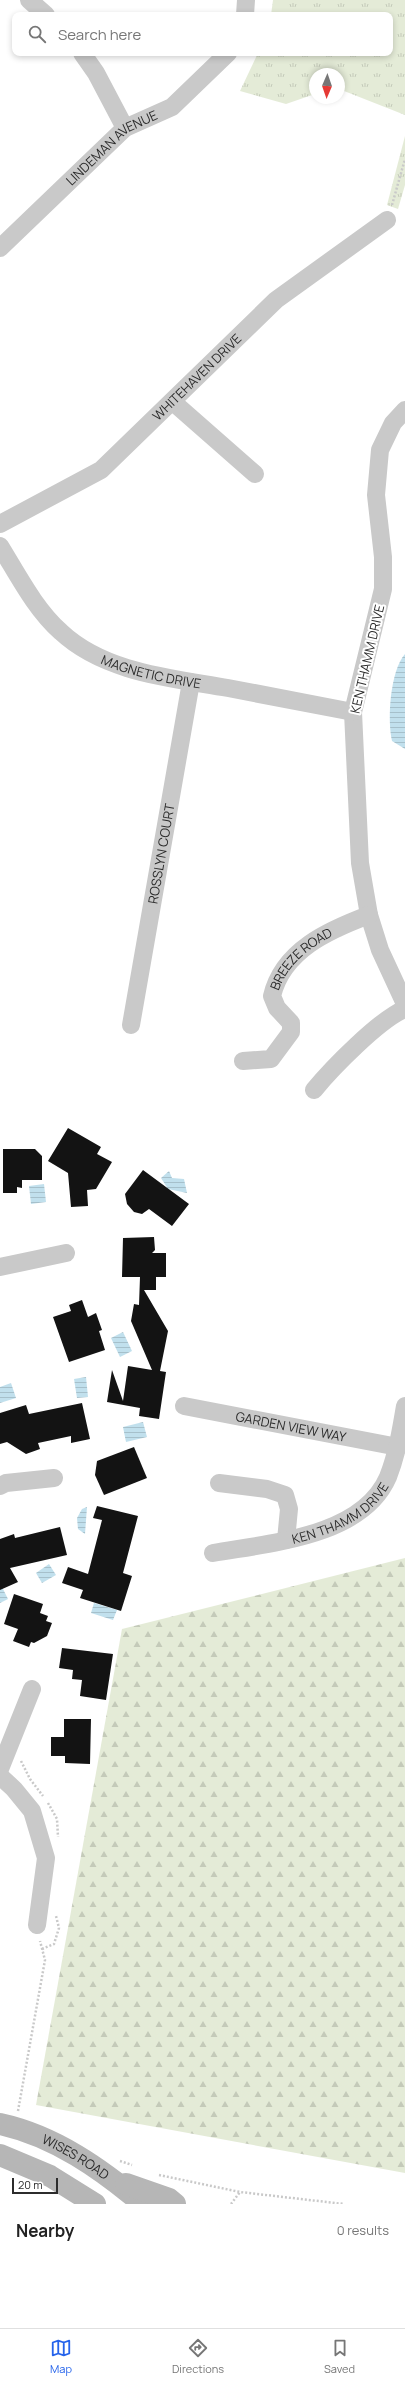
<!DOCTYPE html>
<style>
body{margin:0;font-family:Manrope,sans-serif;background:#f2f2f2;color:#222}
.compass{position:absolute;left:309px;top:68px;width:36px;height:36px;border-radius:50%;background:#fff;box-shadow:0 2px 6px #0003;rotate:182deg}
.scale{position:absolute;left:12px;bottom:10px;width:46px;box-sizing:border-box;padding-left:4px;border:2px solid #2c2c2c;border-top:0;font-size:11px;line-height:14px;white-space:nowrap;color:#2c2c2c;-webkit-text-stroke:3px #fff;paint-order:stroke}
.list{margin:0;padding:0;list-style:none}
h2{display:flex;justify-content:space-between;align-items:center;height:52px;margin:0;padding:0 16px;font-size:17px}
h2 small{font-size:13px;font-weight:400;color:#767676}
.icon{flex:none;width:22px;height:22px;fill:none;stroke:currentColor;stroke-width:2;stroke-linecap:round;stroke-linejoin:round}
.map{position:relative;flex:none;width:405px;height:2204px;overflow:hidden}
.search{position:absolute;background:#fff;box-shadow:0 2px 6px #0003;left:12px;right:12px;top:12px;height:44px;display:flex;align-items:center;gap:10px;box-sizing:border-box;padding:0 14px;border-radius:8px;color:#767676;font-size:15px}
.sheet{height:124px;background:#fff}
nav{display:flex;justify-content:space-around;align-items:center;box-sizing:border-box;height:56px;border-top:1px solid #e0e0e0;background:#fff;font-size:11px;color:#767676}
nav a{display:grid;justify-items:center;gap:2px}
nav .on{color:#2563eb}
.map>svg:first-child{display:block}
</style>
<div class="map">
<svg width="405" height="2204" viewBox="0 0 405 2204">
<defs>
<pattern id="forest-firs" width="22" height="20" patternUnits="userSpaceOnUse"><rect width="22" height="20" fill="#e4ebd7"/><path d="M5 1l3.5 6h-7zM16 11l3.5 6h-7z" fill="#c4cab9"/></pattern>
<pattern id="park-tufts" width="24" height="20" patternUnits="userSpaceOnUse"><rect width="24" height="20" fill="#e4ebd7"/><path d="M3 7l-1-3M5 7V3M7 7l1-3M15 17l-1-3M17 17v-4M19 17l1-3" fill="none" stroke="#c4cab9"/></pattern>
<pattern id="water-rules" width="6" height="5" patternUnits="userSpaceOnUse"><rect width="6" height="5" fill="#c1e0ed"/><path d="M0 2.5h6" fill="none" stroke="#a6c0cb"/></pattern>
</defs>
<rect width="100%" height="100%" fill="#fff"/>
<path fill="url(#forest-firs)" d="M 405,1558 L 405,2173 L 36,2105 L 122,1629 Z"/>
<g fill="url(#park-tufts)">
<path d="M 273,0 L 405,0 L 405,115 L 339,89 L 339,74 L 315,74 L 315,94 L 286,104 L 240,91 L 258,53 L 390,53 L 390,15 L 271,15 Z"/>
<path d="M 405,136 L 405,185 L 398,209 L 387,205 Z"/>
</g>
<g fill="url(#water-rules)">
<path d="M 405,654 L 405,749 L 392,741 C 387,720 390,671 405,654 Z"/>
<path d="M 169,1171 L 172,1178 L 184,1179 L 187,1193 L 168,1189 L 161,1178 Z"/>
<path d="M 44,1184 L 46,1202 L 31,1204 L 29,1186 Z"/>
<path d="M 123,1332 L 132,1351 L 120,1357 L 111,1338 Z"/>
<path d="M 86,1377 L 88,1397 L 77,1398 L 74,1379 Z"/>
<path d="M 11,1383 L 16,1398 L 0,1403 L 0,1387 Z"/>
<path d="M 143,1422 L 147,1437 L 126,1442 L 123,1427 Z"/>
<path d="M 87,1507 L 85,1534 L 78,1529 L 77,1518 L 82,1509 Z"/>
<path d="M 49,1564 L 56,1575 L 42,1583 L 36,1573 Z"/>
<path d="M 2,1587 L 8,1599 L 0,1603 L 0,1588 Z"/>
<path d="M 94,1603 L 117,1610 L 113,1620 L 91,1613 Z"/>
</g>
<g fill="#131313">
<path d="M 68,1128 L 101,1147 L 97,1154 L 112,1162 L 96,1189 L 87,1190 L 88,1206 L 71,1207 L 68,1173 L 48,1161 Z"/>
<path d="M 3,1149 L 35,1149 L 42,1156 L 42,1180 L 22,1180 L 22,1188 L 17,1187 L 17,1193 L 3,1193 Z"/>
<path d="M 143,1170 L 189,1204 L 172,1226 L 149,1209 L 142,1214 L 134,1212 L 127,1204 L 125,1194 Z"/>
<path d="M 154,1237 L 155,1250 L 152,1253 L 166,1253 L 166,1277 L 156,1277 L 156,1290 L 144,1290 L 168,1331 L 160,1371 L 166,1372 L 159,1419 L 139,1416 L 140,1408 L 107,1402 L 112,1370 L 123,1401 L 128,1366 L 152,1370 L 131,1321 L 134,1304 L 139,1305 L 140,1277 L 122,1277 L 123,1238 Z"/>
<path d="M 82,1300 L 88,1317 L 96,1313 L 102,1330 L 99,1331 L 105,1350 L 69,1362 L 53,1317 L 71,1311 L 69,1305 Z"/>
<path d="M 82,1403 L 90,1439 L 71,1443 L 71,1436 L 38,1443 L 40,1449 L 26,1454 L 7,1442 L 0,1444 L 0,1413 L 26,1405 L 29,1414 Z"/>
<path d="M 134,1447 L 147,1478 L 104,1495 L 95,1475 L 97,1461 Z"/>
<path d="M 97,1506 L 138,1516 L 123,1573 L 132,1576 L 121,1611 L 80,1598 L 83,1590 L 62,1583 L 68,1567 L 88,1574 L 102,1520 L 93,1518 Z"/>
<path d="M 60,1527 L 67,1555 L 10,1568 L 18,1582 L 0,1590 L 0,1539 L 14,1534 L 15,1538 Z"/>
<path d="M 14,1594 L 43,1604 L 40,1613 L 48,1616 L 46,1621 L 52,1623 L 47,1636 L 34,1643 L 31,1642 L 29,1647 L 13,1641 L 18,1629 L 4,1624 Z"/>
<path d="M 62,1648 L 113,1654 L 106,1700 L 80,1696 L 82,1680 L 72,1679 L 73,1670 L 59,1668 Z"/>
<path d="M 64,1719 L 91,1719 L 90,1764 L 65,1763 L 65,1756 L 51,1756 L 51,1737 L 64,1737 Z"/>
</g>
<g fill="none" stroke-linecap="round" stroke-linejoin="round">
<g stroke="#c9c9c9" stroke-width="2.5" stroke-dasharray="2 2" stroke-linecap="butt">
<path d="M 392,205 L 405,159"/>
<path d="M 21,1761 L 30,1779 L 43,1796"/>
<path d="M 48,1803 L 57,1819 L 58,1837"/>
<path d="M 42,1949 L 54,1944 L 59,1928 L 56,1916"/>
<path d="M 18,2111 L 45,1960 L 40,1941"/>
<path d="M 120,2161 L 132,2165"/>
<path d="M 159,2175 L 240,2192 L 344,2204"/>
<path d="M 231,2204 L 240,2192"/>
</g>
<g stroke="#c9c9c9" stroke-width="18">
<path d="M 29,0 L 46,15"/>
<path d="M 245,15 L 246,0"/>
<path d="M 82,53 L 96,73 L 125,128"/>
<path id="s1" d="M 0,248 L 125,128 L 172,107 L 228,53"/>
<path d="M 173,402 L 255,474"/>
<path d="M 405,410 L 393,423 L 380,450 L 376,495 L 383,557 L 383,589 L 353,712 L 360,863 L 369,915 L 380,950 L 405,1004"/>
<path id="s2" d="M 0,524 L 101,470 L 276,300 L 387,220"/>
<path id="s3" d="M 0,546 C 18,575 35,609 61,632 C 105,673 172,678 228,688 C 270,696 312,704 353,712"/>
<path id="s4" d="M 131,1025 L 191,682"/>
<path id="s5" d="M 243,1061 L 271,1059 L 291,1032 L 291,1023 L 277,1008 L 272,996 C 283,950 329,930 369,915"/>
<path d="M 314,1090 C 332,1068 380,1019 405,1009"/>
<path d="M 0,1267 L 66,1253"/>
<path id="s6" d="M 184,1406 L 398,1447"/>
<path d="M 219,1483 L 267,1489 L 285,1495 L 289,1509 L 286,1540"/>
<path d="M 0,1486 L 6,1483 L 54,1478"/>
<path id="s7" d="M 213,1553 C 269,1543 362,1537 388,1477 C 397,1454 401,1430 405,1406"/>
<path d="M 0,1769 L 32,1689"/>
<path d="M 0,1776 L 14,1789 L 32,1811 L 46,1858 L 37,1925"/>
</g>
<g stroke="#b6b6b6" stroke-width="22">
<path id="s8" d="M 0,2124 C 55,2136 101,2169 143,2204"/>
<path d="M 0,2155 L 50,2176 L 95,2204"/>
<path d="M 126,2184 L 169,2199 L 175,2204"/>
</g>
</g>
<g text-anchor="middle" stroke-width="4" stroke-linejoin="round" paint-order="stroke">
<g font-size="13" fill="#2c2c2c" stroke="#fff">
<text dy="5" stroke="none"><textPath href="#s1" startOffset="151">LINDEMAN AVENUE</textPath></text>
<text dy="5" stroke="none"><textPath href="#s2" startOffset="248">WHITEHAVEN DRIVE</textPath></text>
<text transform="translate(367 659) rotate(-77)" y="5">KEN THAMM DRIVE</text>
<text dy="5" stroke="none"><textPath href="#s3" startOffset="206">MAGNETIC DRIVE</textPath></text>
<text dy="5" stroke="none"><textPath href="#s4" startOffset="174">ROSSLYN COURT</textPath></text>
<text dy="5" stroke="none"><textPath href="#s5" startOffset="153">BREEZE ROAD</textPath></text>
<text dy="5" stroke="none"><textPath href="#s6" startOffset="109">GARDEN VIEW WAY</textPath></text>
<text dy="5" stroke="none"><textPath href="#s7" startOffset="136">KEN THAMM DRIVE</textPath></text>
<text dy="5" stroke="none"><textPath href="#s8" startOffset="83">WISES ROAD</textPath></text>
</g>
</g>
</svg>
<svg class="compass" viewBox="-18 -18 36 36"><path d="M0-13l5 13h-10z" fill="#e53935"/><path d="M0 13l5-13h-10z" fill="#767676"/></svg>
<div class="scale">20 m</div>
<div class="search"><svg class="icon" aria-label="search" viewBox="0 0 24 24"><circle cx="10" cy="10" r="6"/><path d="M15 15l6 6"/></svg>Search here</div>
</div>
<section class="sheet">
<h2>Nearby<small>0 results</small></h2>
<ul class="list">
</ul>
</section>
<nav>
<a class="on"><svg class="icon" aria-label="map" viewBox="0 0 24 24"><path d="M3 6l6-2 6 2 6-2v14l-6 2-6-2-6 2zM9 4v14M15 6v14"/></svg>Map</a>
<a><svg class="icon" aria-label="directions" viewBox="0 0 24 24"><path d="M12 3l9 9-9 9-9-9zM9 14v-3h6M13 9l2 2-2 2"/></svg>Directions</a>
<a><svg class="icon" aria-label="saved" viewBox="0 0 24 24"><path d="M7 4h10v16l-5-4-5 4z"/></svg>Saved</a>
</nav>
